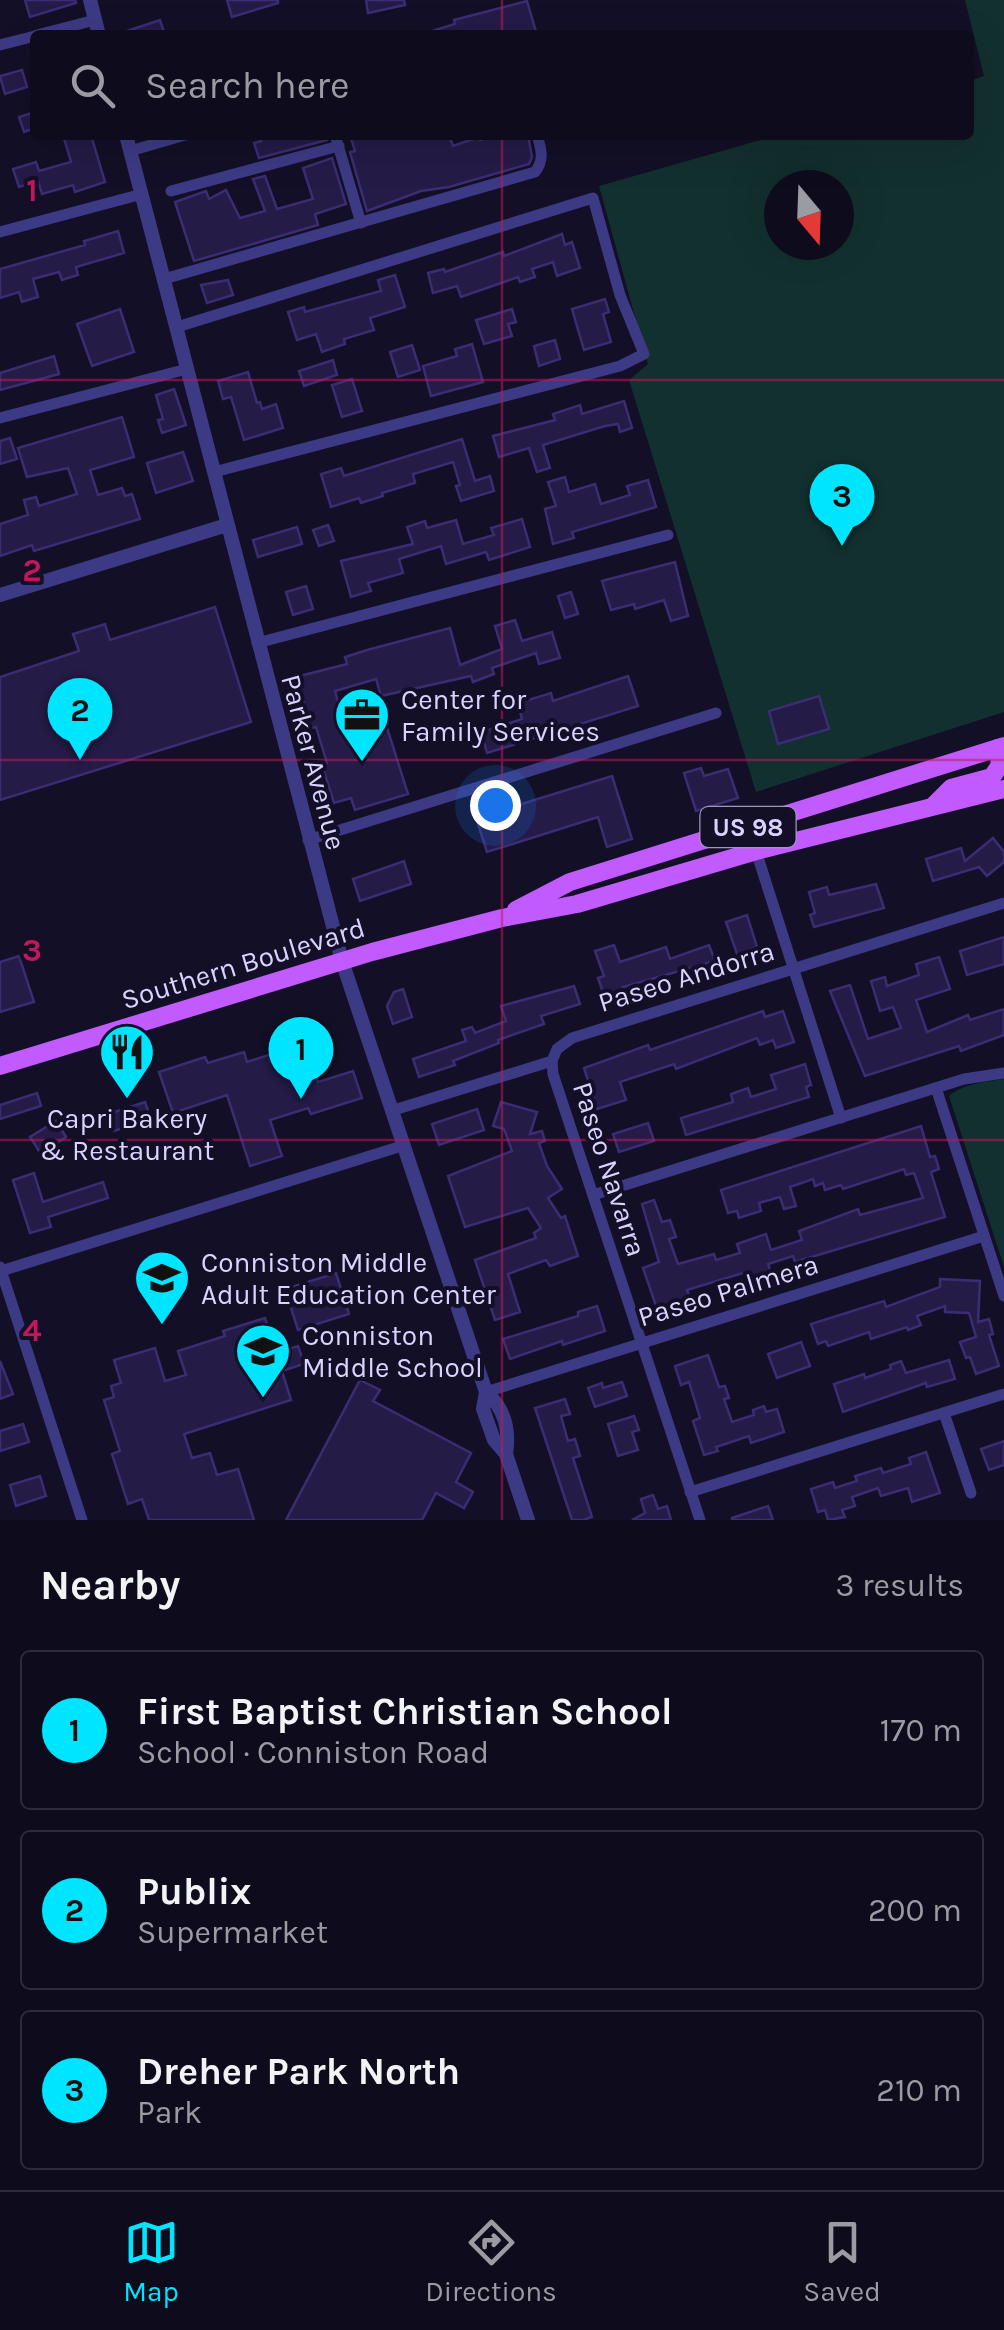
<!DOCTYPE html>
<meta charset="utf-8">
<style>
body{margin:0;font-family:Karla,sans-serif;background:#171425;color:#f1f3f6}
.compass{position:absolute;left:764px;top:170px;width:90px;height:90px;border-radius:50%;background:#0e0b1c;box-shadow:0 10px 40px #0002;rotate:161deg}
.you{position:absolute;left:495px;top:805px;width:35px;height:35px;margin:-25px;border:8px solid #fff;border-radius:50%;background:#1a73e8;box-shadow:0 0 0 15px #1a73e833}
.badge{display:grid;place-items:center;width:65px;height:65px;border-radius:50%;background:#00e5ff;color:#111;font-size:32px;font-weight:700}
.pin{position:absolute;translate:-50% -82px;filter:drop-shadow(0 2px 5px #0008)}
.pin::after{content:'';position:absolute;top:52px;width:35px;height:30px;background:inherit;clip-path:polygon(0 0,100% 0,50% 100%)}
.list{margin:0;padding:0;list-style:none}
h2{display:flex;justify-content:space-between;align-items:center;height:130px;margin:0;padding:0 40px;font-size:42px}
h2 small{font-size:32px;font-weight:400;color:#9b9ba3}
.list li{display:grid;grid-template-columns:65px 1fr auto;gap:30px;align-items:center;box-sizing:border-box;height:160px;margin:0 20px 20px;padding:0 20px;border:2px solid #2e2b3b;border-radius:10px}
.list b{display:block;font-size:38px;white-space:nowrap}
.list p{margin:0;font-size:32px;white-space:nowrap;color:#9b9ba3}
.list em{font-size:32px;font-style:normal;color:#9b9ba3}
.icon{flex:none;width:55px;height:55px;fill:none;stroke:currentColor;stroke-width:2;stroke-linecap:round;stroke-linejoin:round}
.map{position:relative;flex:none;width:1004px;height:1520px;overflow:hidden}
.search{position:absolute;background:#0e0b1c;box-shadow:0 10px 40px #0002;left:30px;right:30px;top:30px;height:110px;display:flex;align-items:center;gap:25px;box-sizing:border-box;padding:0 35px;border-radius:10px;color:#9b9ba3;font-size:38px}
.sheet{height:670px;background:#0e0b1c}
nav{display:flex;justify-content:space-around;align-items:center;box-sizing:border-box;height:140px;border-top:2px solid #2e2b3b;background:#0e0b1c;font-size:28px;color:#9b9ba3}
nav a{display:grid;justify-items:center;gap:5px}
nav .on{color:#00e5ff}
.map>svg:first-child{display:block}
</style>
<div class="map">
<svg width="1004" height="1520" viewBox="0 0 1004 1520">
<rect width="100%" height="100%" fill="#130f26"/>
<g fill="#12302f" fill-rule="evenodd">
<path d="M 965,0 L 1004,0 L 1004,712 L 756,792 L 629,380 L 648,364 L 599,186 L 778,135 L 969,135 L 969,81 L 984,76 ZM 779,185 L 839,185 L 839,245 L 779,245 Z"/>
<path d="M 1004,1079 L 1004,1267 L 949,1096 C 963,1084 985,1082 1004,1079 Z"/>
</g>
<g fill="#241b47" stroke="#3b2d73" stroke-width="2.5">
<path d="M 25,0 L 75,0 L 76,3 L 30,17 Z"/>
<path d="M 227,0 L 278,0 L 278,3 L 232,17 Z"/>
<path d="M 366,0 L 404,0 L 405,5 L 368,13 Z"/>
<path d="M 527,1 L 537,35 L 429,35 L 429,32 L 455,24 L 454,20 Z"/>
<path d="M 160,20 L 165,35 L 121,35 L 121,33 Z"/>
<path d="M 22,70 L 27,87 L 5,94 L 0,76 Z"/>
<path d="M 35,112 L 35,128 L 24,132 L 19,117 Z"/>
<path d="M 63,135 L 91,135 L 105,182 L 75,192 L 73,185 L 42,194 L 38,181 L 19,187 L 13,169 L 36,162 L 39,171 L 71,162 Z"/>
<path d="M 260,135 L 326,135 L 327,140 L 259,158 L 254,143 L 261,141 Z"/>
<path d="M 350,135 L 449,135 L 453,146 L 479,137 L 480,140 L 497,135 L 528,135 L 532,157 L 529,164 L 449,187 L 421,191 L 367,211 L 350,152 L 355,151 Z"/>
<path d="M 332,158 L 346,204 L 315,214 L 318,225 L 194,261 L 175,202 L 206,191 L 209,199 L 226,190 L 240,218 L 265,211 L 253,179 L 265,176 L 277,209 L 313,199 L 303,168 Z"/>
<path d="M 118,231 L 124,253 L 76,267 L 78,275 L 62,280 L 59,272 L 33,279 L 38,297 L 22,302 L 19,292 L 0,298 L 0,269 L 85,245 L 84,241 Z"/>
<path d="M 562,234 L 565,245 L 572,242 L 580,268 L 557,276 L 553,262 L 532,269 L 535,277 L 520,282 L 518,277 L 461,297 L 457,286 L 433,293 L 428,273 L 444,269 L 445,272 L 503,252 L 504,256 Z"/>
<path d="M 395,275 L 405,307 L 370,318 L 374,330 L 344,339 L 345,344 L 322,352 L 316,334 L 297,340 L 288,312 L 304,307 L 305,312 L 381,291 L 378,280 Z"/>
<path d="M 228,280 L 233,295 L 207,303 L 201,285 Z"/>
<path d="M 605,299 L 609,312 L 603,314 L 611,342 L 584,350 L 572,309 Z"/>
<path d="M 120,309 L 134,352 L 92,366 L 77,324 Z"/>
<path d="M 512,309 L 516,322 L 508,324 L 512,336 L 484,344 L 476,320 Z"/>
<path d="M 555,340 L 560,359 L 539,366 L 534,346 Z"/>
<path d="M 472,344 L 483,382 L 431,396 L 423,366 L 457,356 L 455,349 Z"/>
<path d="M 412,345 L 420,370 L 398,377 L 390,352 Z"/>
<path d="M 54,356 L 59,374 L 0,390 L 0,373 Z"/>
<path d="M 333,360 L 337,375 L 304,386 L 299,371 Z"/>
<path d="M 248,372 L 257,403 L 260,402 L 262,409 L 276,404 L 283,428 L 244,440 L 231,397 L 223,399 L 218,381 Z"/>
<path d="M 352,379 L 362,411 L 342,417 L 332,385 Z"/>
<path d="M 174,389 L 186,425 L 162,433 L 158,420 L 163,419 L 156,395 Z"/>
<path d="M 624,401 L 632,428 L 620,432 L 618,424 L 605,426 L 543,445 L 550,468 L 537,472 L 529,448 L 499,457 L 493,436 L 555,420 L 553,414 L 580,405 L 582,414 Z"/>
<path d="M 122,417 L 134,457 L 90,470 L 98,495 L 122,488 L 125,496 L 132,494 L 140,519 L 34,551 L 32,545 L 0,556 L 0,524 L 28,515 L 24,500 L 36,497 L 39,506 L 77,494 L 68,468 L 27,477 L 18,448 Z"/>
<path d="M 10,438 L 17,459 L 0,464 L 0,441 Z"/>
<path d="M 462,439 L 475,481 L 490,476 L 494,491 L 461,501 L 456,486 L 460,485 L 453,462 L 413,474 L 415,483 L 382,493 L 383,496 L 361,503 L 359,498 L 331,507 L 321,474 L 341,468 L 344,476 Z"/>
<path d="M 183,452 L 193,481 L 156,493 L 147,463 Z"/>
<path d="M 565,477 L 569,492 L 595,484 L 601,504 L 630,495 L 627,486 L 648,480 L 656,507 L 572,532 L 574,538 L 553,544 L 545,509 L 556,506 L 548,482 Z"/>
<path d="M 522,519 L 530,547 L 489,560 L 486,552 L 446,564 L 441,546 L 399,559 L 403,573 L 368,583 L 371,591 L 351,597 L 341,561 L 413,544 L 407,527 L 425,521 L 427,528 L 456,520 L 463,544 L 494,535 L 491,528 Z"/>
<path d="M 328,525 L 334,541 L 319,546 L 313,530 Z"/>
<path d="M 297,527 L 302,544 L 258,557 L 253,540 Z"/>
<path d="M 675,562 L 688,616 L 671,621 L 664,600 L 635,609 L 634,604 L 611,610 L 602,581 Z"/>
<path d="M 306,586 L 313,609 L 293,615 L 286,592 Z"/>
<path d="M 571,592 L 578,614 L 565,618 L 558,596 Z"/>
<path d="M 215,607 L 251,722 L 0,800 L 0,677 L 79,651 L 73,634 L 105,624 L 110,640 Z"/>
<path d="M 515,620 L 522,641 L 552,632 L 560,658 L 539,664 L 536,653 L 492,668 L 494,674 L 473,682 L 471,676 L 381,696 L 376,679 L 335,691 L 346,730 L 384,718 L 408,794 L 355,810 L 351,798 L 334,803 L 322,765 L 327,763 L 316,727 L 311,728 L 296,677 L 347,664 L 345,657 L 367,650 L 450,628 L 460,665 L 502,649 L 495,626 Z"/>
<path d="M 628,676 L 638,706 L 487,753 L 481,732 L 522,719 L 518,703 L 551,693 L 553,701 Z"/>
<path d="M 819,696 L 829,729 L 778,744 L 769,711 Z"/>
<path d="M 701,768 L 704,776 L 728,769 L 738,798 L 696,811 L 684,773 Z"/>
<path d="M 612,776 L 632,839 L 607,847 L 598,817 L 487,852 L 476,818 Z"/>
<path d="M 993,838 L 1004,852 L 1004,862 L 987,876 L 979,867 L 933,881 L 926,859 L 961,848 L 965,861 Z"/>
<path d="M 404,861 L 411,884 L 360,901 L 353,879 Z"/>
<path d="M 876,884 L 884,908 L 814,927 L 810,915 L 815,913 L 809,892 L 827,887 L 829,895 Z"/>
<path d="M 747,915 L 757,947 L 737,954 L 726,922 Z"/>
<path d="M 1004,937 L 1004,964 L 967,975 L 960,951 Z"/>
<path d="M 614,945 L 620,962 L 666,947 L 670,959 L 709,945 L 715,961 L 623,987 L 625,992 L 610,997 L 610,994 L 604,996 L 598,978 L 604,976 L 595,951 Z"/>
<path d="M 19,956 L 34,1002 L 0,1012 L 0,962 Z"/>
<path d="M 939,957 L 950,989 L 916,1000 L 927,1032 L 968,1015 L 970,1020 L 1004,1009 L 1004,1035 L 961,1051 L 959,1046 L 865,1076 L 830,991 L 850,985 L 868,1039 L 901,1028 L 893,1007 L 880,1011 L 871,981 L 885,977 L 887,986 L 919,975 L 916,964 Z"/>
<path d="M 574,986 L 580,1004 L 541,1016 L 544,1024 L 498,1040 L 499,1043 L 453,1061 L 455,1065 L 419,1077 L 413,1059 L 466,1041 L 462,1030 L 472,1027 L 475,1033 L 506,1021 L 501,1006 Z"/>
<path d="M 403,989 L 412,1017 L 393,1024 L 387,1006 L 394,992 Z"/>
<path d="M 763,1011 L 765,1017 L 783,1011 L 794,1042 L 776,1048 L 773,1040 L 760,1045 L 757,1038 L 676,1069 L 674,1064 L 620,1082 L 626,1100 L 597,1109 L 584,1068 L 648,1045 L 650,1050 Z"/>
<path d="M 305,1043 L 318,1082 L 353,1071 L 362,1098 L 311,1114 L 308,1108 L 270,1120 L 282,1156 L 250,1166 L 227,1095 L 173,1113 L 159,1072 L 205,1057 L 208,1063 L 244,1052 L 247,1062 Z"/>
<path d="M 805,1064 L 811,1085 L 806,1087 L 809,1097 L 686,1135 L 681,1118 L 733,1102 L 731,1094 L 748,1088 L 751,1097 L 776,1089 L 771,1075 Z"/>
<path d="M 37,1093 L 41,1106 L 0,1119 L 0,1105 Z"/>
<path d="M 145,1102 L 151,1119 L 114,1131 L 108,1114 Z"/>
<path d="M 501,1102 L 537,1112 L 530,1134 L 542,1131 L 545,1141 L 539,1143 L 547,1166 L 562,1189 L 548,1198 L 561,1218 L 565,1216 L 578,1256 L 550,1266 L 546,1260 L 508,1274 L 520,1312 L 495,1320 L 475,1260 L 536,1238 L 534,1233 L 541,1228 L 528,1208 L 465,1227 L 448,1176 L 512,1151 L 504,1129 L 493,1126 Z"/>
<path d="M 477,1109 L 484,1130 L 439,1145 L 432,1124 Z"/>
<path d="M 56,1121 L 66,1137 L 41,1154 L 30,1137 Z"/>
<path d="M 648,1123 L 654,1141 L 619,1152 L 613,1134 Z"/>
<path d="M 921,1126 L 930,1157 L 935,1156 L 939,1169 L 931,1172 L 945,1217 L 795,1262 L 793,1256 L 768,1264 L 771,1273 L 749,1280 L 746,1272 L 687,1290 L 690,1298 L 657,1309 L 643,1268 L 659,1262 L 642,1204 L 654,1200 L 662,1222 L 670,1220 L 676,1237 L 669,1239 L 678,1264 L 714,1254 L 716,1260 L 740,1253 L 737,1244 L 766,1234 L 771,1250 L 802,1240 L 799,1231 L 858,1209 L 860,1215 L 923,1198 L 914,1173 L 906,1175 L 904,1169 L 843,1189 L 841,1185 L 825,1190 L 823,1183 L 815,1186 L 813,1179 L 790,1187 L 796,1206 L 784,1209 L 780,1197 L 759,1203 L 761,1211 L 739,1218 L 737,1211 L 728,1213 L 721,1190 Z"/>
<path d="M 34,1173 L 43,1202 L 103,1182 L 108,1198 L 48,1217 L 51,1227 L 30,1233 L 13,1180 Z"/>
<path d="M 336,1273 L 349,1314 L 298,1330 L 285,1289 Z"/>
<path d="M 940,1279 L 980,1281 L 978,1322 L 989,1319 L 993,1334 L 989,1335 L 999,1366 L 976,1374 L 970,1357 L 966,1358 L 960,1342 L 976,1337 L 969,1313 L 945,1312 L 945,1306 L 917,1316 L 921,1325 L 908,1330 L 907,1327 L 871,1339 L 869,1332 L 828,1346 L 826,1341 L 818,1344 L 811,1324 L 884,1301 L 886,1307 L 940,1287 Z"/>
<path d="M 597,1306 L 605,1331 L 563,1345 L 562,1341 L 510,1359 L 503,1339 L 578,1316 L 578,1312 Z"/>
<path d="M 265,1318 L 276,1353 L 298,1346 L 304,1364 L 282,1371 L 291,1400 L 184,1434 L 192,1458 L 210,1453 L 217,1475 L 238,1469 L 254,1520 L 149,1520 L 142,1499 L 128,1504 L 112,1454 L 120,1451 L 104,1400 L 114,1397 L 111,1386 L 121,1383 L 114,1360 L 155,1348 L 165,1381 L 186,1375 L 178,1351 L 225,1336 L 223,1331 Z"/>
<path d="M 801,1342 L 810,1366 L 777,1378 L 768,1354 Z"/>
<path d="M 708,1355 L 719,1387 L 725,1386 L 729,1398 L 724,1399 L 732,1422 L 754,1415 L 753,1410 L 764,1406 L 766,1412 L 777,1409 L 784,1432 L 751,1443 L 749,1436 L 716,1447 L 718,1451 L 704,1455 L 693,1421 L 700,1418 L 689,1382 L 681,1385 L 675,1366 Z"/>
<path d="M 949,1360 L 955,1379 L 927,1387 L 926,1383 L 843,1412 L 834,1384 L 864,1374 L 865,1378 L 891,1369 L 890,1365 L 901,1361 L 906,1373 Z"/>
<path d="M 0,1361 L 13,1394 L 0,1399 Z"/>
<path d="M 360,1380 L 380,1390 L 373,1401 L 471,1453 L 456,1482 L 473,1492 L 464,1508 L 436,1493 L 422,1520 L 286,1520 Z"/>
<path d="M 622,1382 L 627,1396 L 595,1407 L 588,1388 L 602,1383 L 603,1388 Z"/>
<path d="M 565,1399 L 570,1414 L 561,1416 L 568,1441 L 575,1439 L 580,1456 L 573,1458 L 592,1517 L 583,1520 L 572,1520 L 535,1408 Z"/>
<path d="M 634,1416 L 639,1430 L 632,1432 L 638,1450 L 618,1456 L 608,1424 Z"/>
<path d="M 23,1424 L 29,1442 L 0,1451 L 0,1431 Z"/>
<path d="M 1004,1441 L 1004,1465 L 989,1470 L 981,1449 Z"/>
<path d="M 926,1452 L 940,1493 L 912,1502 L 908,1488 L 881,1496 L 878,1488 L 852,1497 L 855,1506 L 842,1510 L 845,1517 L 828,1520 L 825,1510 L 818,1512 L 811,1489 L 833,1482 L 835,1488 L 857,1481 L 855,1476 L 881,1468 L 883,1473 L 911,1464 L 909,1458 Z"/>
<path d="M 40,1476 L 46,1496 L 16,1506 L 10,1485 Z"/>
<path d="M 653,1495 L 658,1509 L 667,1506 L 671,1520 L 632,1520 L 645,1513 L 641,1499 Z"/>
<path d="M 768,1506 L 773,1520 L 732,1520 L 732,1518 Z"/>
</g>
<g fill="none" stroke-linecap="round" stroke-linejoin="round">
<g stroke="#3d3a85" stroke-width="11">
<path d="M 37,35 L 95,20"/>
<path d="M 0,45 L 35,36"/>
<path d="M 335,135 L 361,223"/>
<path d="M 130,151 L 185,135"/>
<path d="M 171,191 L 339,146"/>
<path d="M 0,232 L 142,194"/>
<path d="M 164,279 L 535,172 C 545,159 541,149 537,135"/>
<path d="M 177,327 L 593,198 L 620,295 L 644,354 L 620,366 L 214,472"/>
<path d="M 0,418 L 187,369"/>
<path d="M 257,643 L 668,535"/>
<path d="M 308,840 L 716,713"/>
<path d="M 756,851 L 841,1118"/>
<path d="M 552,1061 L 553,1074 L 700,1520"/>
<path d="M 936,1088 L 1004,1296"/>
<path d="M 394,1110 L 552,1061 L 557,1049 L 572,1038 L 1004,903"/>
<path d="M 593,1195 L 964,1079 L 1004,1073"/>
<path d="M 0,1267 L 82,1520"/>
<path d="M 1,1271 L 405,1145"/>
<path d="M 486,1392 L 984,1236"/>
<path d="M 944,1413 L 971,1493"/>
<path d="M 690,1492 L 1004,1394"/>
</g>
<g stroke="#3d3a85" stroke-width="14">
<path d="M 90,0 L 99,35"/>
<path d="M 126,135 L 342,961 L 486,1392 L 483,1409 L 494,1440 L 506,1454 L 528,1520"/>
<path d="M 0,595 L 227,525"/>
<path d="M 486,1392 C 505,1409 510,1429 506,1454"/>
</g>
<g stroke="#c25bff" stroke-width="18">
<path d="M 934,805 L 951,788 L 992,777 L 1000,765 L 998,748"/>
<path d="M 516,910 L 570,882 L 1004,746"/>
<path d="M 0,1066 L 372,952 L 502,918 L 577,904 L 756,851 L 1004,789"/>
</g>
</g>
<path fill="none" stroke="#c2185b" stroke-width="2.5" stroke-opacity="0.55" d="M 502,0 L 502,35M 502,135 L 502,1520M 0,380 L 1004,380M 0,760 L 1004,760M 0,1140 L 1004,1140"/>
<defs>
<g id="office-pin" transform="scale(2.875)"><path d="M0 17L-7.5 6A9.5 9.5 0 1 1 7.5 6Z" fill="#00e5ff" stroke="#130f26"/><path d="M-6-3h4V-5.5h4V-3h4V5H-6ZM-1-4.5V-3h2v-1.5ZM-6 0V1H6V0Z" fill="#111"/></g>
<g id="restaurant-pin" transform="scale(2.875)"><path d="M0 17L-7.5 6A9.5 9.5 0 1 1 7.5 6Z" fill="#00e5ff" stroke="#130f26"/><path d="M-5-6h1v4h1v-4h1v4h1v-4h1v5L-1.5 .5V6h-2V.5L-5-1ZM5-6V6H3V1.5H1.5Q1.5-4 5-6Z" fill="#111"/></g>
<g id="school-pin" transform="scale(2.875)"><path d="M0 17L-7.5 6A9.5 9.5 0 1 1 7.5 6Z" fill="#00e5ff" stroke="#130f26"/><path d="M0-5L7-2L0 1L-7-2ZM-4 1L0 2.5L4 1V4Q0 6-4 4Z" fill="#111"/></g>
</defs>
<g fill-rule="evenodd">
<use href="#office-pin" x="362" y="715"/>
<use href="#restaurant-pin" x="127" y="1052"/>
<use href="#school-pin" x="162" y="1278"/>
<use href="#school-pin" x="263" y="1351"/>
</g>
<g text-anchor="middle" stroke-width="8" stroke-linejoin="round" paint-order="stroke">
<rect fill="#130f26" stroke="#9e99be" stroke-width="2.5" x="700.5" y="807" width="95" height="40" rx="8"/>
<g font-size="25" font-weight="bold" fill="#d9d4ff">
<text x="748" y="836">US 98</text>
</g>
<g font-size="28" fill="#d9d4ff" stroke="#130f26" text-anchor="start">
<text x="401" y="709">Center for<tspan x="401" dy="32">Family Services</tspan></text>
<text x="127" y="1128" text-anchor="middle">Capri Bakery<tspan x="127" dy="32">&amp; Restaurant</tspan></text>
<text x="201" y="1272">Conniston Middle<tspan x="201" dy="32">Adult Education Center</tspan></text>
<text x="302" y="1345">Conniston<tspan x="302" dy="32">Middle School</tspan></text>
</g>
<g font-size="28" fill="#d9d4ff" stroke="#130f26">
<text transform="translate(314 762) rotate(75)" y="10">Parker Avenue</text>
<text transform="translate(243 963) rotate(-17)" y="10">Southern Boulevard</text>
<text transform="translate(686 976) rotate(-17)" y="10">Paseo Andorra</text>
<text transform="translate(610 1169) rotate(72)" y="10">Paseo Navarra</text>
<text transform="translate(728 1290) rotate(-17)" y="10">Paseo Palmera</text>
</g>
</g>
<g font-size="32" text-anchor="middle" font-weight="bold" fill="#c2185b" stroke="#130f26" stroke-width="8" stroke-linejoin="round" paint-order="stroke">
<text x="32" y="201">1</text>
<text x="32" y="581">2</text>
<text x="32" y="961">3</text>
<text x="32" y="1341">4</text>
</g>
</svg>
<svg class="compass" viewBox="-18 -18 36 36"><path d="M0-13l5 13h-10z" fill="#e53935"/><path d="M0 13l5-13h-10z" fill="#9b9ba3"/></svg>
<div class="you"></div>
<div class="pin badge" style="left:301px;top:1099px">1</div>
<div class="pin badge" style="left:80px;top:760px">2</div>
<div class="pin badge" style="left:842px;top:546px">3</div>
<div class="search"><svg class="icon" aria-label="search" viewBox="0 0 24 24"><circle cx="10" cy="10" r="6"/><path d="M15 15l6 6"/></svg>Search here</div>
</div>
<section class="sheet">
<h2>Nearby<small>3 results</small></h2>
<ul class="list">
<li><span class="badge">1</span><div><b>First Baptist Christian School</b><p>School · Conniston Road</p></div><em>170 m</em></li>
<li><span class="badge">2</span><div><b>Publix</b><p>Supermarket</p></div><em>200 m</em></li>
<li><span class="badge">3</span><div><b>Dreher Park North</b><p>Park</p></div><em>210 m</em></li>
</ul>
</section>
<nav>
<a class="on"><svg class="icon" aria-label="map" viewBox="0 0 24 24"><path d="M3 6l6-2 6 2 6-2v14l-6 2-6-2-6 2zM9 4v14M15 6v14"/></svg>Map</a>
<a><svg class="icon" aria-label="directions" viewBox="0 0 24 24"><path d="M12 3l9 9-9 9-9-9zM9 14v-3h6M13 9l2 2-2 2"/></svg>Directions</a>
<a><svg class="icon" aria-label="saved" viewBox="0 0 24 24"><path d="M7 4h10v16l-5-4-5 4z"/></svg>Saved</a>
</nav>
